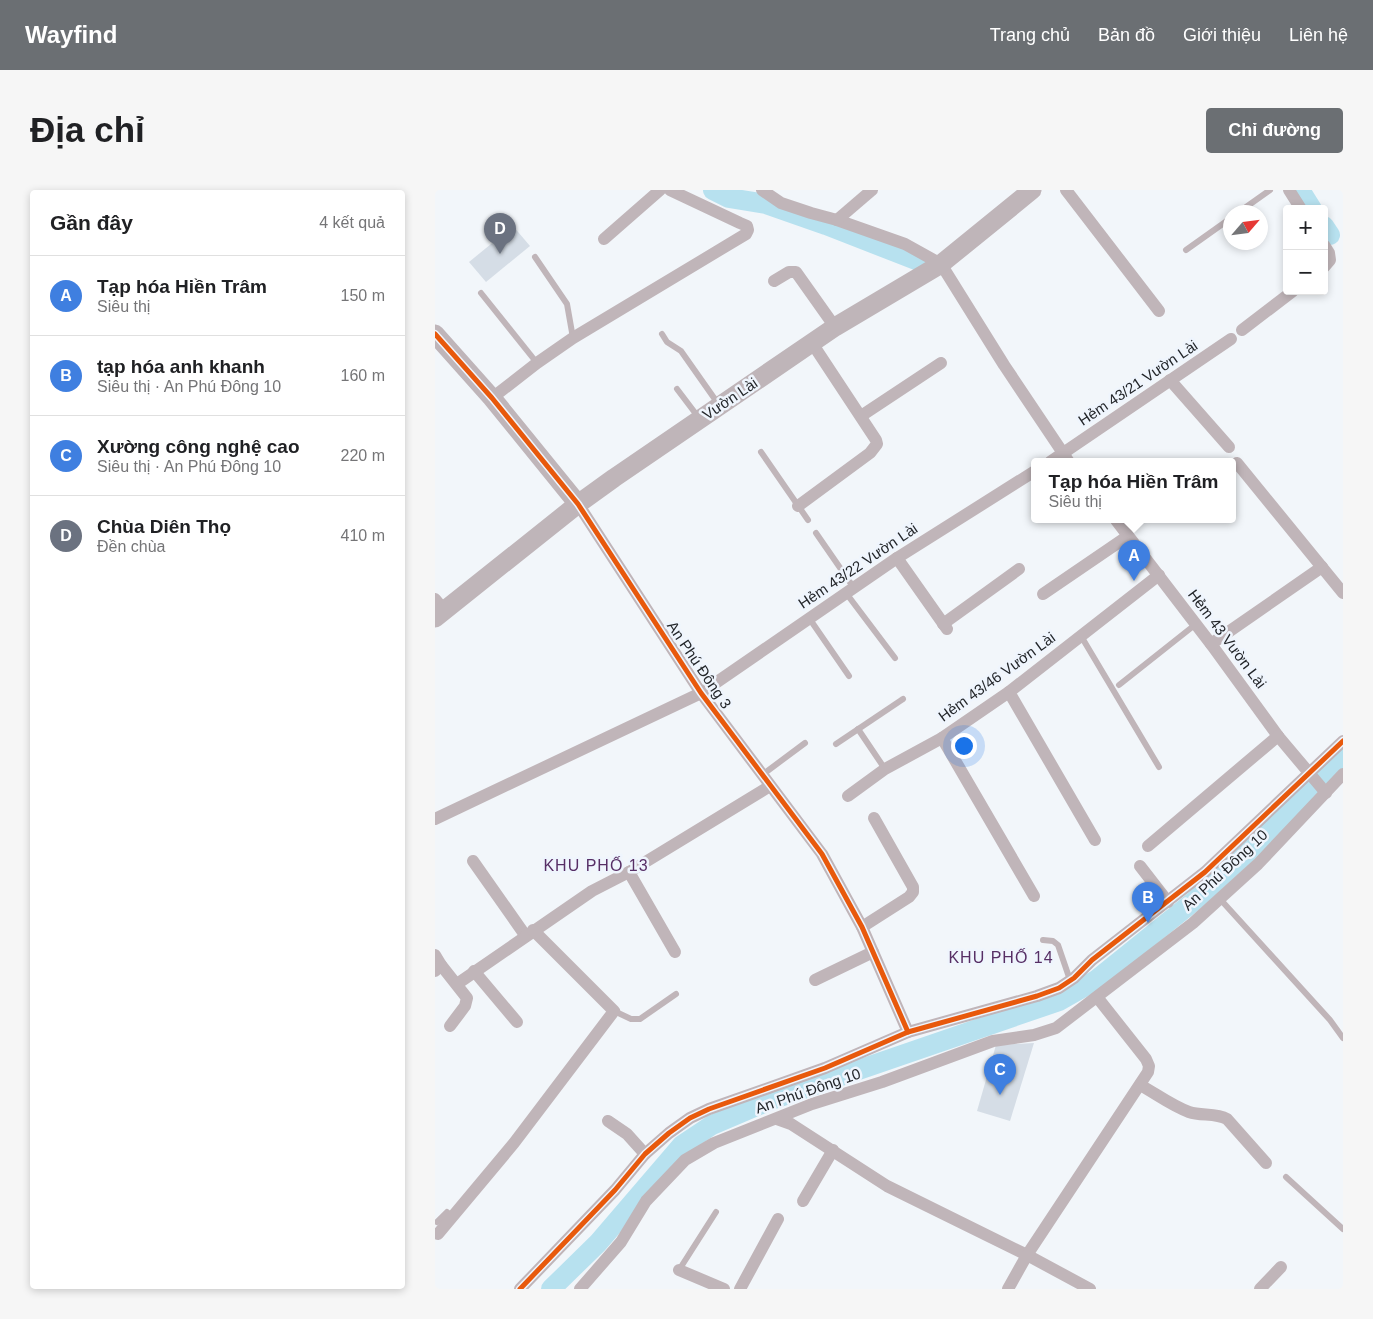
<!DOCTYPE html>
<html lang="vi">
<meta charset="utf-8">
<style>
body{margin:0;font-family:Arial,sans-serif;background:#f6f6f6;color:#202124}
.controls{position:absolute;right:15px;top:15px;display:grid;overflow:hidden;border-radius:5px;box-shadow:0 2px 8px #0003}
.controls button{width:45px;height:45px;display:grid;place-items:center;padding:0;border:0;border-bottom:1px solid #e0e0e0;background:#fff;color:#202124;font:25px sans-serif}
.compass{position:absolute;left:788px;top:15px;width:45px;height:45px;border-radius:50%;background:#fff;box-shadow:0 2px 8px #0003;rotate:62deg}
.you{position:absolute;left:528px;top:555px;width:18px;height:18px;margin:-12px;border:4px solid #fff;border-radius:50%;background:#1a73e8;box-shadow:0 0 0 8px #1a73e833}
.badge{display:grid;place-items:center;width:32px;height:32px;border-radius:50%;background:#6b6f73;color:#fff;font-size:16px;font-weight:700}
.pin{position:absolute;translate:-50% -41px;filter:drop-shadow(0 1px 2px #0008)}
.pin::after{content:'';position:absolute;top:26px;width:18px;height:15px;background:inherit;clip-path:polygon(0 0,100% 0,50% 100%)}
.popup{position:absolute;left:596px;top:268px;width:205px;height:65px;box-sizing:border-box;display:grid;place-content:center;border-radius:5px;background:#fff;filter:drop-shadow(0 1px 4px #0005);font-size:16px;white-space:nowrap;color:#757577}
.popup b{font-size:19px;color:#202124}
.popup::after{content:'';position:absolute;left:50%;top:100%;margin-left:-10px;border:10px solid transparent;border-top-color:#fff}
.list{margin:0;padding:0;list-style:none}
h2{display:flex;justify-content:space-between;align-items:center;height:65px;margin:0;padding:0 20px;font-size:21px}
h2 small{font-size:16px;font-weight:400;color:#757577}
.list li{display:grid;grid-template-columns:32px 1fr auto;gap:15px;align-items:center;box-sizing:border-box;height:80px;padding:0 20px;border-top:1px solid #e0e0e0}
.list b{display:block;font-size:19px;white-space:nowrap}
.list p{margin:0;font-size:16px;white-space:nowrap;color:#757577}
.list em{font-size:16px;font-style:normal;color:#757577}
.map{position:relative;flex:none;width:908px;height:1099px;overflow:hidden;border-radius:5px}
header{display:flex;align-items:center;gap:30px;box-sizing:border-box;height:70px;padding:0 25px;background:#6b6f73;color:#fff}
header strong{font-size:24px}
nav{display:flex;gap:28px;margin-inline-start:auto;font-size:18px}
.intro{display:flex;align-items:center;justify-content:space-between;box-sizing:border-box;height:120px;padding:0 30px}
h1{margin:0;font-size:35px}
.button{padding:12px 22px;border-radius:5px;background:#6b6f73;color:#fff;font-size:18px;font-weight:700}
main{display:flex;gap:30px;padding:0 30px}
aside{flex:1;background:#fff;border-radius:5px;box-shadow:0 2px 8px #0003}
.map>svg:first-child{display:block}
</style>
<header>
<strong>Wayfind</strong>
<nav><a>Trang chủ</a><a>Bản đồ</a><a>Giới thiệu</a><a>Liên hệ</a></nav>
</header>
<div class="intro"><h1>Địa chỉ</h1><a class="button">Chỉ đường</a></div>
<main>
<aside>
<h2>Gần đây<small>4 kết quả</small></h2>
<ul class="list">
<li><span class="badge" style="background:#3f7fe0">A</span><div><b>Tạp hóa Hiền Trâm</b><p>Siêu thị</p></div><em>150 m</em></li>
<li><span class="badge" style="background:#3f7fe0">B</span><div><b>tạp hóa anh khanh</b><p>Siêu thị · An Phú Đông 10</p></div><em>160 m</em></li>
<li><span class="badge" style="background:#3f7fe0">C</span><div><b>Xường công nghệ cao</b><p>Siêu thị · An Phú Đông 10</p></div><em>220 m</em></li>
<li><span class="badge" style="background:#6b7280">D</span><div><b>Chùa Diên Thọ</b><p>Đền chùa</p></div><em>410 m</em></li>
</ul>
</aside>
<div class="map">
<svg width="908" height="1099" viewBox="0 0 908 1099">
<rect width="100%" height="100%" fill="#f2f6fa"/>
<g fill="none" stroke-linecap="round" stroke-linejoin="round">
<g stroke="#b7e1ef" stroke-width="20">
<path d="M 278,0 L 294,8 L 331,14 L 391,35 L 486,72"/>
<path d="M 865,0 L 877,19"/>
<path d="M 889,36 L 895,45"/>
<path d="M 116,1099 L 163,1053 L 247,955 L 277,935 L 336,910 L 624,811 L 661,790 L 759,711 L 825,651 L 908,565"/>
</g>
</g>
<g fill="#d5dde6">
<path d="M 78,36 L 95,56 L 51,92 L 34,72 Z"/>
<path d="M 599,853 L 575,931 L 542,921 L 561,855 Z"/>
</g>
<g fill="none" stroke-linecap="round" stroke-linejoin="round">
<g stroke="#c0b5b9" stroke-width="6">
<path d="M 804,22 L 835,0"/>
<path d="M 751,60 L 796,28"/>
<path d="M 100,67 L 132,114 L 138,148"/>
<path d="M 46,103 L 102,173"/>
<path d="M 227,144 L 232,152 L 246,161 L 284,215"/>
<path d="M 242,199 L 264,228"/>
<path d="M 326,262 L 373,330"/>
<path d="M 381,343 L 419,398"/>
<path d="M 411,403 L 460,468"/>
<path d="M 374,428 L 414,486"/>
<path d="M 646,446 L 724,577"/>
<path d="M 684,495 L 761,434"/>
<path d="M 423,539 L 450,579"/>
<path d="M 401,554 L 468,509"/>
<path d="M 327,585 L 370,553"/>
<path d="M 785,709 L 895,830 L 908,848"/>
<path d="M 608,750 L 618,751 L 623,755 L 635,790"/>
<path d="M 179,821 L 196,829 L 205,829 L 241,804"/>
<path d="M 851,987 L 908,1039"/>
<path d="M 2,1032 L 12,1022 L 18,1027"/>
<path d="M 244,1080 L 281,1022"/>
</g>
<g stroke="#c0b5b9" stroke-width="12">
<path d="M 327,0 L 346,13 L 376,23 L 402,30 L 470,54 L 506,74 L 569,175 L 634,272"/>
<path d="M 631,0 L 724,121"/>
<path d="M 854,0 L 866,19"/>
<path d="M 402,30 L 437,0"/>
<path d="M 169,49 L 225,0"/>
<path d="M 889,55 L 894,63 L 895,70 L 889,77"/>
<path d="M 339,91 L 354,82 L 361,82 L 400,137"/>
<path d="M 807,140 L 858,101"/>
<path d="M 735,190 L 794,257"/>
<path d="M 57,208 L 102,173 L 138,148 L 311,44 L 313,40 L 312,36 L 305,33 L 235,0"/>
<path d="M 426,226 L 506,173"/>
<path d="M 615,272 L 796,149"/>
<path d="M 802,273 L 908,403"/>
<path d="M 143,314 L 266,503 L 387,664 L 427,737 L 473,842"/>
<path d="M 363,316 L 435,263 L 442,254 L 441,250 L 377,153"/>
<path d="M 681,330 L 776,454 L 843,546 L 891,603"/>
<path d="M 689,340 L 702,330"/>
<path d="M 462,368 L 512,439"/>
<path d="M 608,404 L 693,346"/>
<path d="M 0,409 L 10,421"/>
<path d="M 508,434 L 584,379"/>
<path d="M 776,454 L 887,377"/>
<path d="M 574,502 L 660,650"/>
<path d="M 507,548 L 599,706"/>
<path d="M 413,606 L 450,579 L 507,548 L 574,502 L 724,385"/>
<path d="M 0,629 L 266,503 L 462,368 L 600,281"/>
<path d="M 713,656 L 843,546"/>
<path d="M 38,671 L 90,745"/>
<path d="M 705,676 L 733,712"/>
<path d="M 194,682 L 240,762"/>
<path d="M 427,737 L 474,707 L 478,702 L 478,697 L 439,628"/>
<path d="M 0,765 L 6,775 L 0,781"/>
<path d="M 6,775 L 32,808 L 30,816 L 15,836"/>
<path d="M 39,781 L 82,832"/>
<path d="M 380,790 L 438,762"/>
<path d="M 22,794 L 157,701 L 194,682 L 335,596"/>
<path d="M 705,895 C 720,903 737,916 754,922 C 766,926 781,923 792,929 L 831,973"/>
<path d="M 342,929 L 356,934 L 452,996 L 592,1065 L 655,1099"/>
<path d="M 173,931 L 192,944 L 210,964"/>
<path d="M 368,1011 L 398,960"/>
<path d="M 3,1044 L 79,953 L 179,821 L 98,740"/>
<path d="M 244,1080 L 289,1099"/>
<path d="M 85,1099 L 180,1000 L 210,964 L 234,943 L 255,928 L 274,919 L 390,878 L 473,842 L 602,806 L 624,798 L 639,788 L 657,770 L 770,682 L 908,551"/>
<path d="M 145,1099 L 186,1052 L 211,1011 L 250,970 L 279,953 L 377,914 L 447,892 L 558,851 L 599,845 L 621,838 L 758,733 L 823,674 L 908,584"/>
<path d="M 305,1099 L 343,1029"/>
<path d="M 573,1099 L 592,1065 L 713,882 L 714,876 L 711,869 L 662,807"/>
<path d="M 825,1099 L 846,1077"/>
</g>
<g stroke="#bfb5b9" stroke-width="19">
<path d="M 0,144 L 57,208 L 143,314"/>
<path d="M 0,428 L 143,314 L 179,288 L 400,137 L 506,74 L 597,0"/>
</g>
<g stroke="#eff5fd" stroke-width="8">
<g id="cycleway">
<path d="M 0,144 L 57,208 L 143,314 L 266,503 L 387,664 L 427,737 L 473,842"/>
<path d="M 85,1099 L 180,1000 L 210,964 L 234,943 L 255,928 L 274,919 L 390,878 L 473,842 L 602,806 L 624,798 L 639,788 L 657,770 L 770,682 L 908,551"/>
</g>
</g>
<use href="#cycleway" stroke="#e8590c" stroke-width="5"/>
</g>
<g text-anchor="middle" stroke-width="5" stroke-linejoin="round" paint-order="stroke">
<g font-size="15" fill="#23262a" stroke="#eff5fd">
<text transform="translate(703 193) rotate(-34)" y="5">Hẻm 43/21 Vườn Lài</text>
<text transform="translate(295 209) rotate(-34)" y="5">Vườn Lài</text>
<text transform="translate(423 376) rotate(-34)" y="5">Hẻm 43/22 Vườn Lài</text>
<text transform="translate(792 449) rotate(53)" y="5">Hẻm 43 Vườn Lài</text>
<text transform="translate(264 475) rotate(56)" y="5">An Phú Đông 3</text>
<text transform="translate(562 487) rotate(-36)" y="5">Hẻm 43/46 Vườn Lài</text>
<text transform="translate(790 680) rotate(-43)" y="5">An Phú Đông 10</text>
<text transform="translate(373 901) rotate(-19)" y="5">An Phú Đông 10</text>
</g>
<g font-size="16" letter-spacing="1" fill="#572f65" stroke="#eff5fd">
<text x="161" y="681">KHU PHỐ 13</text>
<text x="566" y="773">KHU PHỐ 14</text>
</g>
</g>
</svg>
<div class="controls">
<button>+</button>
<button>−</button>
</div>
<svg class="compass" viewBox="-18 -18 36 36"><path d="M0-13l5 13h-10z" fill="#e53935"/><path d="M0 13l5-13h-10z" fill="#757577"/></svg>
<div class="you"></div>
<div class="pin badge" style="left:699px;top:391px;background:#3f7fe0">A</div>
<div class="popup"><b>Tạp hóa Hiền Trâm</b>Siêu thị</div>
<div class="pin badge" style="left:713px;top:733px;background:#3f7fe0">B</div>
<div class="pin badge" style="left:565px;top:905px;background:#3f7fe0">C</div>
<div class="pin badge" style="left:65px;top:64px;background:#6b7280">D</div>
</div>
</main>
